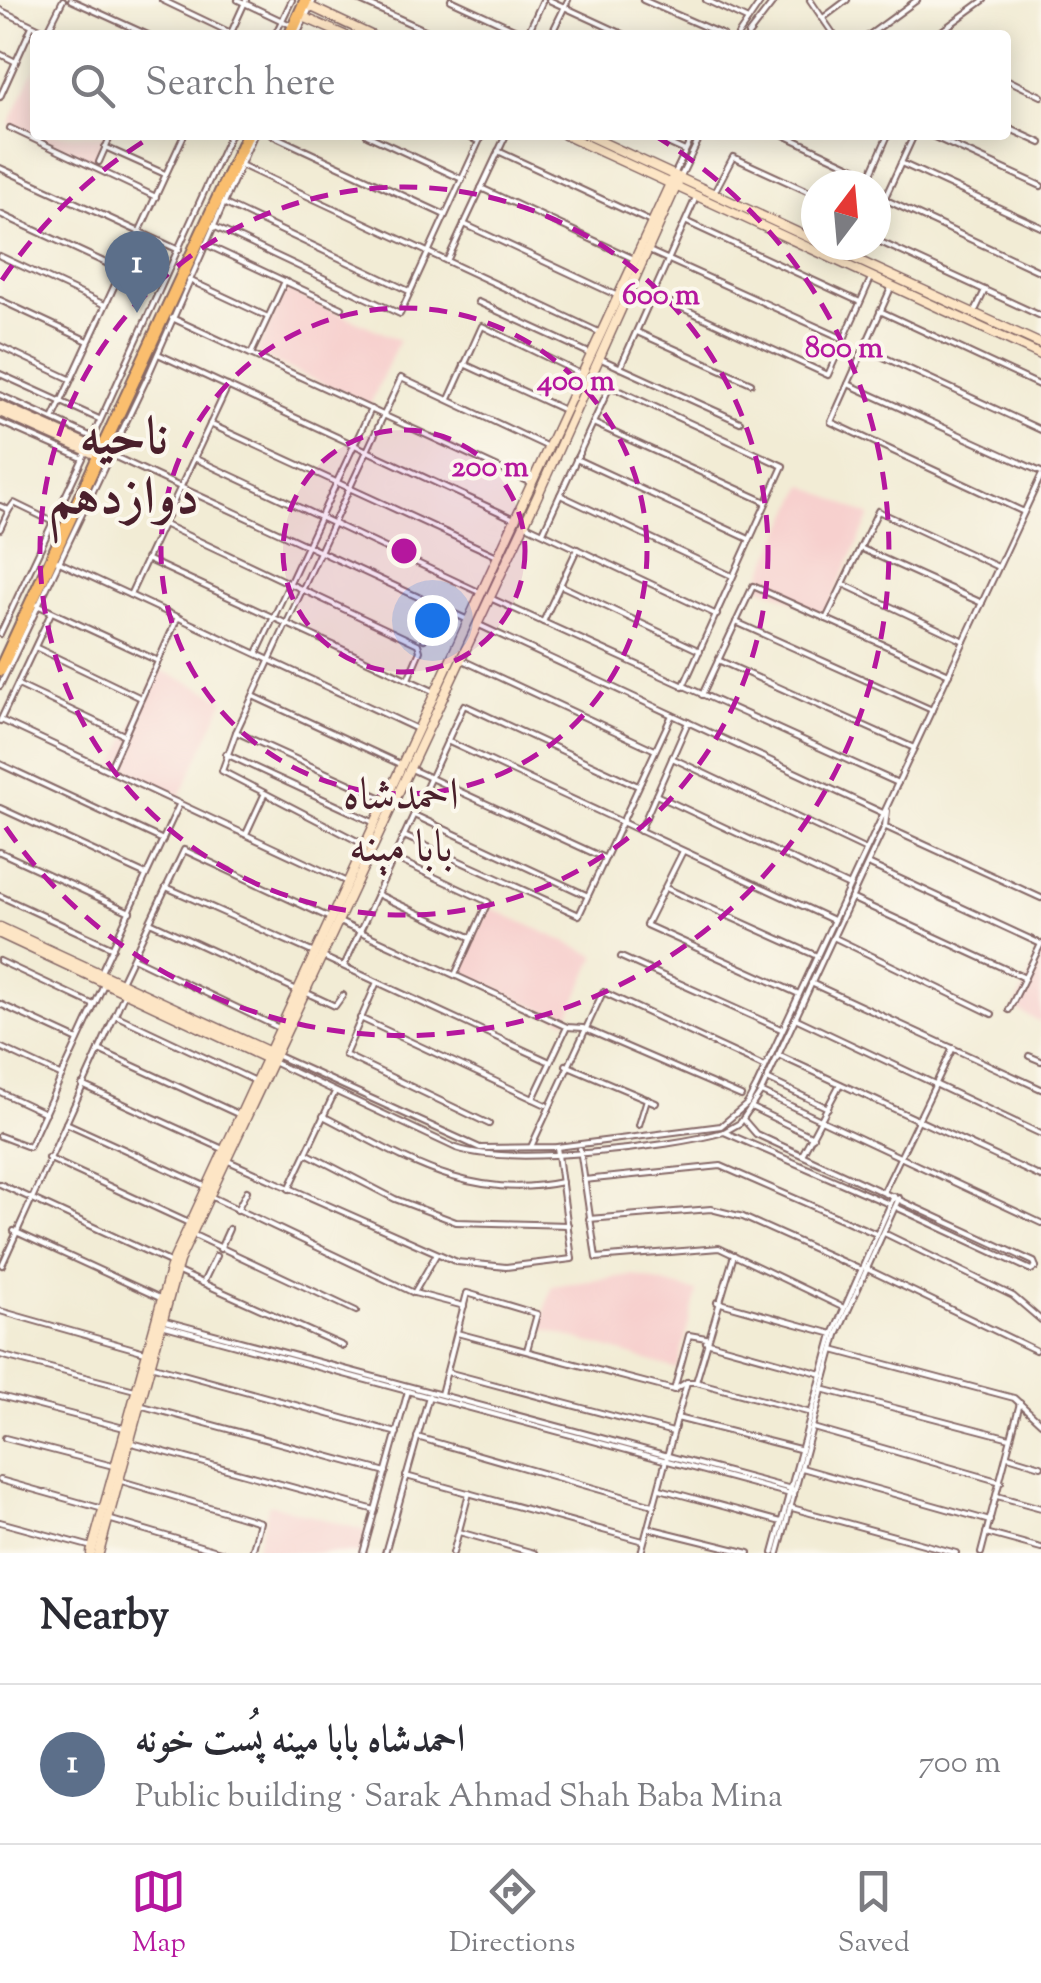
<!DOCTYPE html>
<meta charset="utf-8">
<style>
body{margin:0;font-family:"Sorts Mill Goudy",Amiri,serif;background:#f2f2f3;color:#2b2b33}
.compass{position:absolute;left:801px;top:170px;width:90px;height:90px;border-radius:50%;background:#fff;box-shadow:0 5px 25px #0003;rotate:16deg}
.you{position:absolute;left:432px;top:620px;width:35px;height:35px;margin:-25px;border:8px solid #fff;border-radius:50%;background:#1a73e8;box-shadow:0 0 0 15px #1a73e833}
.badge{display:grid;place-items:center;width:65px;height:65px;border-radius:50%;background:#b5179e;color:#fff;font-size:32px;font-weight:700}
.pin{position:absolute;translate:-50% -82px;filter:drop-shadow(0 2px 5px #0008)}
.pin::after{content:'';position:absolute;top:52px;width:35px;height:30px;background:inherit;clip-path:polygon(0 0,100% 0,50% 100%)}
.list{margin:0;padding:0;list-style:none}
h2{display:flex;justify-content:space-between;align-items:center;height:130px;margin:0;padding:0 40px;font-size:42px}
h2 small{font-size:32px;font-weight:400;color:#7c7c81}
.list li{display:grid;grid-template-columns:65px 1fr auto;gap:30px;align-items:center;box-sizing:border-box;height:160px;padding:0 40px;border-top:2px solid #e1e1e2}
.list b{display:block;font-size:38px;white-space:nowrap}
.list p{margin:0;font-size:32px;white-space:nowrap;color:#7c7c81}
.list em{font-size:32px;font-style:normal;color:#7c7c81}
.icon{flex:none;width:55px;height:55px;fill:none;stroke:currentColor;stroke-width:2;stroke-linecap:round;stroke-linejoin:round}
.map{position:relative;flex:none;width:1041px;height:1553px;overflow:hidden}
.search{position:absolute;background:#fff;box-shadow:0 5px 25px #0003;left:30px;right:30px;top:30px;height:110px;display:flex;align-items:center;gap:25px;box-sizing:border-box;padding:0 35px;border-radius:10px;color:#7c7c81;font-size:38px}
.sheet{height:290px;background:#fff}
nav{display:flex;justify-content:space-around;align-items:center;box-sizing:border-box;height:140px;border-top:2px solid #e1e1e2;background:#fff;font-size:28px;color:#7c7c81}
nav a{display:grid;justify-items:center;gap:5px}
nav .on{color:#b5179e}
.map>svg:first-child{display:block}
</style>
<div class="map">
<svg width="1041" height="1553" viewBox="0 0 1041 1553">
<rect width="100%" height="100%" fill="#fbf7ec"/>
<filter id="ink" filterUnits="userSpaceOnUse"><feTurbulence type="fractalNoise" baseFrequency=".01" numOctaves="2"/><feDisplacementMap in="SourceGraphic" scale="20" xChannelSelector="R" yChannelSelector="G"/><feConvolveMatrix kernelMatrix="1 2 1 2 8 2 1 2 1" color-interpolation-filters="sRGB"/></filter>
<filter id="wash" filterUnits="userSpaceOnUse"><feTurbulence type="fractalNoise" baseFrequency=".0048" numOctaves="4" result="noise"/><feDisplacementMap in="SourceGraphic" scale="40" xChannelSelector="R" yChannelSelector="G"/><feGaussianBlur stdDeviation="2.25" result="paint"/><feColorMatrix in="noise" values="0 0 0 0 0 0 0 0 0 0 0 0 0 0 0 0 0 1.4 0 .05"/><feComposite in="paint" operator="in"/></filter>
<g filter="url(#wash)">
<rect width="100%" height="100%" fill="#f2ecd5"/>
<g fill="#f7d0ce">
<path d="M 35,68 L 35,135 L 107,135 L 93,164 L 9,124 Z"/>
<path d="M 285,289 L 399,340 L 370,405 L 256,354 Z"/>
<path d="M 804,485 L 870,516 L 825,615 L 757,585 Z"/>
<path d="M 159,669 L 225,699 L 180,797 L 114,767 Z"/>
<path d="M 489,907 L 596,956 L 566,1021 L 459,971 Z"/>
<path d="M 1041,951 L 1041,1022 L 1014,1009 Z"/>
<path d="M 633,1275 L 697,1292 L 677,1369 L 540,1328 L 552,1286 Z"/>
<path d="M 269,1504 L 367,1531 L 361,1553 L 255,1553 Z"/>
</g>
</g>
<g filter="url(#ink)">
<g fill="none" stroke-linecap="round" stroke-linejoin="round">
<g stroke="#856766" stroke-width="8">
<g id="street">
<path d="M 71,0 L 148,35"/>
<path d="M 162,0 L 231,33"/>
<path d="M 238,0 L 293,26"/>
<path d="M 358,0 L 436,35"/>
<path d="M 451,0 L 527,35 L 543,0"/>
<path d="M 549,0 L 625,35"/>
<path d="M 643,0 L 723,35"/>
<path d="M 706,0 L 746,19"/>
<path d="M 810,0 L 834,35"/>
<path d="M 0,10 L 53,35"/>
<path d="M 823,18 L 847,0"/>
<path d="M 47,32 L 63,0"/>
<path d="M 230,35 L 246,0"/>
<path d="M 275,35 L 292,0"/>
<path d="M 297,35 L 314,0"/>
<path d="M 551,35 L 568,0"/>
<path d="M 738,35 L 762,0"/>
<path d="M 748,35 L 775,0"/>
<path d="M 869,35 L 917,0"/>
<path d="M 936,35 L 984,0"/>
<path d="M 0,54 L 16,62"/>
<path d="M 1006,79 L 1041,96"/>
<path d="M 0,97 L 32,26"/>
<path d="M 1006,127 L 1041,143"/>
<path d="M 10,128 L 156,197"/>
<path d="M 272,135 L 445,215"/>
<path d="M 367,135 L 462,179"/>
<path d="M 464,135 L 478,141"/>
<path d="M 650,135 L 685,151"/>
<path d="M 784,135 L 870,175"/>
<path d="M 930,135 L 1041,186"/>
<path d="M 105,147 L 165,174"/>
<path d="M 498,151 L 653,223"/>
<path d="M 99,162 L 111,135"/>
<path d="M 901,163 L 1041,227"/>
<path d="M 241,165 L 599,332"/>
<path d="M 0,168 L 179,250"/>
<path d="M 674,175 L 693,135"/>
<path d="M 680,178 L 701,135"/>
<path d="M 866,185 L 888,135"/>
<path d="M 481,188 L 632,258"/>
<path d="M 715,191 L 733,157 L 816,195"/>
<path d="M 884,199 L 1041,272"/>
<path d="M 223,203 L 409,291"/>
<path d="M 0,214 L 121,270"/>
<path d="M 876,217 L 914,135"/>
<path d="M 687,222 L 860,302"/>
<path d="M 464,224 L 618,296"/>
<path d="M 213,226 L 400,314 L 482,135"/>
<path d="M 876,240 L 1041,316"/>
<path d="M 205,244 L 342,308"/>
<path d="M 649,251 L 844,339"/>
<path d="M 0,256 L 105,305"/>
<path d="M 856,259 L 863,245"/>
<path d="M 447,261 L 506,135"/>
<path d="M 189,280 L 268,317"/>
<path d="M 891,288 L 831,422 L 1024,512"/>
<path d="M 654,295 L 828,375 L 872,276"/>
<path d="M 0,300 L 88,341"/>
<path d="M 478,302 L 589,353"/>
<path d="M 880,311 L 1041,386"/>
<path d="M 974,313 L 985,290"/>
<path d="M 172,318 L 531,483"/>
<path d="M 637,332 L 751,383"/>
<path d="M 0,346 L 70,379"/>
<path d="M 864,348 L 1041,430"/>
<path d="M 158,354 L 512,518"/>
<path d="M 251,354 L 285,281"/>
<path d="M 599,358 L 740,422"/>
<path d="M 464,364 L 564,410"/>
<path d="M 620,368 L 697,195"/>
<path d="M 0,374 L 99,419"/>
<path d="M 590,377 L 783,466 L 683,687"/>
<path d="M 848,384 L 1041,472"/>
<path d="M 0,395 L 92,437"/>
<path d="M 449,399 L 482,326 L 581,374"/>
<path d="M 53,419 L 184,135"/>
<path d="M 0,422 L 82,458"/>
<path d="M 593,423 L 766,502"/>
<path d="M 210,424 L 497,556"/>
<path d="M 89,445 L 230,135"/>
<path d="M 109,454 L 468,620"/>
<path d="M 194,458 L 479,592"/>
<path d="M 576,459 L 749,539"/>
<path d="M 560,495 L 732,576"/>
<path d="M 0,506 L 9,510 L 14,503 L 51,521"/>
<path d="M 163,524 L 418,644 L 420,651 L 408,679"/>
<path d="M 524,524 L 717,615"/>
<path d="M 0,529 L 9,510"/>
<path d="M 543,532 L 610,386"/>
<path d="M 860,548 L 982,603"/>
<path d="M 146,559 L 433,691"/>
<path d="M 57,561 L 415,728"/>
<path d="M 843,584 L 964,641"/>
<path d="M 560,585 L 700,651"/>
<path d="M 130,595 L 228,386"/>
<path d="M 490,598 L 898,783"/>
<path d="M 37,605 L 158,661"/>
<path d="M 826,619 L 878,511 L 998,567"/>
<path d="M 543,622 L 577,549"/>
<path d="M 736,622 L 932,710"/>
<path d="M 477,624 L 885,814"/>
<path d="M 0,634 L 85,454"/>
<path d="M 424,639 L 439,606"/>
<path d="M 37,648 L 141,698"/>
<path d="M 257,653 L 371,409"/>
<path d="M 460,659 L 655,750"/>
<path d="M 718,660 L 914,748"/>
<path d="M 18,685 L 124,735"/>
<path d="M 0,686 L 147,378 L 254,135"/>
<path d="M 702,695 L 753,586 L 949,674"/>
<path d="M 253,696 L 402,765"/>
<path d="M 1,720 L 347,882"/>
<path d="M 0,721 L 51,613"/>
<path d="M 236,732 L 386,800"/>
<path d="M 447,741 L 833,920"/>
<path d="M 226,754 L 375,823"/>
<path d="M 672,758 L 866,850"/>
<path d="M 0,764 L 163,840"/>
<path d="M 409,768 L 604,858"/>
<path d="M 109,770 L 178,617"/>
<path d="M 656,795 L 849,886"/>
<path d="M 0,808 L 146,875"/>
<path d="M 414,815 L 586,895"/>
<path d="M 886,827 L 1041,898"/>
<path d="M 640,831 L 688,722"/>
<path d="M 246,834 L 264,795"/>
<path d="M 404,836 L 579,915 L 672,715"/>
<path d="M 365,845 L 222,771 L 236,732 L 401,378 L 546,446"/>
<path d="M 683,851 L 646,925 L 799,994"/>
<path d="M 0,852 L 130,912"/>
<path d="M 394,858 L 488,902 L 455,975"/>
<path d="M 868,864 L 1041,944"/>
<path d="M 166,887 L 312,952"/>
<path d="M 668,889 L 817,956"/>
<path d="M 377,894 L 472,938"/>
<path d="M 0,896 L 113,948"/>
<path d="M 851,898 L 1025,978"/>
<path d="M 337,921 L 567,1027 L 583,1028 L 741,1096"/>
<path d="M 150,922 L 297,990"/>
<path d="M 833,937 L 992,1014"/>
<path d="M 321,956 L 550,1062"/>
<path d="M 621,957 L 781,1029"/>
<path d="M 133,958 L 277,1027"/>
<path d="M 0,961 L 94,1005"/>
<path d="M 344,966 L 464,705 L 638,786"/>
<path d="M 101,972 L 179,805"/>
<path d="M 121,982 L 184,850 L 330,918"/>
<path d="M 377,982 L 345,1055 L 489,1124"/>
<path d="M 811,983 L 1041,1089"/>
<path d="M 125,992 L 115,1015 L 255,1081"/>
<path d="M 307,993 L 335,1006 L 343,995"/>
<path d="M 0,1004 L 78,1040"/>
<path d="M 1009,1010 L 1041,944"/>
<path d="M 360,1018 L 546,1105"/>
<path d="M 795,1018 L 1041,1134"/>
<path d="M 0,1047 L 62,1076"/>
<path d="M 99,1050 L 240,1115"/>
<path d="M 778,1055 L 1041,1177"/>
<path d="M 278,1056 L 480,1148 L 557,1147 L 721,1126 L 747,1104 L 756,1087 L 1041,476"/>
<path d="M 1029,1056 L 1041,1061"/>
<path d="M 275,1063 L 456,1148 C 510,1166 668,1148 724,1132 L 740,1123 L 761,1092 L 885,826 L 887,811"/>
<path d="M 566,1065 L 656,1103"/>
<path d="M 767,1079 L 828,1108"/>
<path d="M 82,1085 L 223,1149"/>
<path d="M 0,1092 L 45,1113"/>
<path d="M 761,1092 L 1041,1223"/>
<path d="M 533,1099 L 567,1027"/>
<path d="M 751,1107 L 813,1137"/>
<path d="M 323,1116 C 403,1157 468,1202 562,1182"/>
<path d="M 743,1119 L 756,1134 L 1034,1262 L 1036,1267"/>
<path d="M 66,1123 L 207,1187"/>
<path d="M 639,1125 L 647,1099"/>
<path d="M 724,1132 L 889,1204"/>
<path d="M 0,1136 L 29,1147 L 105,982"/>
<path d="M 531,1147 L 603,992 L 765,1067"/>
<path d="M 580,1149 L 596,1258 L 719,1248 L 842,1307"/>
<path d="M 306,1153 L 395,1199 L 456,1222 L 568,1225"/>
<path d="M 802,1155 L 840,1084"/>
<path d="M 48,1158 L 189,1223"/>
<path d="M 226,1160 L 457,1262 L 506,1267 L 572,1259 L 557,1147"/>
<path d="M 584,1180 L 721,1166 L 874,1233"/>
<path d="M 0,1184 L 172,1263"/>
<path d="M 289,1189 L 334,1094"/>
<path d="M 884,1191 L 953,1048"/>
<path d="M 212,1197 L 414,1293 L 464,1306"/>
<path d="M 898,1208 L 1031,1270 L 1036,1267"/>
<path d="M 237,1210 L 247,1191"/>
<path d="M 589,1219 L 711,1209 L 743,1217 L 859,1269"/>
<path d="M 14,1231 L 160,1298"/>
<path d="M 884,1233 L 1013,1296 L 1041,1320"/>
<path d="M 192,1234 L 356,1311"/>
<path d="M 220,1249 L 229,1229"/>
<path d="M 2,1265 L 115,1015"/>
<path d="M 865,1268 L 1035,1350"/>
<path d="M 176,1271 L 343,1346"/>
<path d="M 203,1283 L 216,1256"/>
<path d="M 414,1293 L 436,1255"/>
<path d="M 717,1302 L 833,1334"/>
<path d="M 0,1311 L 145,1352"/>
<path d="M 162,1320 L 795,1490"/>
<path d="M 165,1326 L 794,1495"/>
<path d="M 457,1333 L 674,1390 L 687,1382"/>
<path d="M 706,1342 L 822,1374"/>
<path d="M 833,1350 L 1014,1398 L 1041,1423"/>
<path d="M 0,1355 L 135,1390"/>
<path d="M 150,1365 L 397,1433"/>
<path d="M 447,1372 L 673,1432"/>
<path d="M 696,1382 L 811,1413"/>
<path d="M 822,1389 L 1010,1438"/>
<path d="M 674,1390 L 689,1335 L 706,1338"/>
<path d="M 441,1394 L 467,1293 L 537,1314 L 527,1350"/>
<path d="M 0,1396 L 124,1428"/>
<path d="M 139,1405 L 386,1472"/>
<path d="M 677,1418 L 799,1449"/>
<path d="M 813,1428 L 1001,1482"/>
<path d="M 417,1437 L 653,1505"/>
<path d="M 5,1438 L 113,1466"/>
<path d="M 132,1443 L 375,1510"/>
<path d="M 1008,1456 L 1041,1466"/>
<path d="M 802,1468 L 990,1521"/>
<path d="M 406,1476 L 643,1541"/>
<path d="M 0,1480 L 103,1509"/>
<path d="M 118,1480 L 260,1522 L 252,1553"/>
<path d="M 660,1489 L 781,1522"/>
<path d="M 997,1496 L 1041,1508"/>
<path d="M 792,1508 L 956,1553"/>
<path d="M 108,1519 L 224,1553"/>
<path d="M 0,1522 L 92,1547"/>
<path d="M 648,1528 L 749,1553"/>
<path d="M 459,1532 L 534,1553"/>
<path d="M 986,1533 L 1041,1548"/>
<path d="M 363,1553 L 408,1391"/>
<path d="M 385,1553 L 429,1396"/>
<path d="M 453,1553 L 469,1493"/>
<path d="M 641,1553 L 687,1382 L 696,1382 L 734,1255"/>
<path d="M 773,1553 L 833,1334 L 894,1196"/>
<path d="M 778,1553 L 837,1335 L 899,1198"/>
<path d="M 981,1553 L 1020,1403"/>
</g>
</g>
<g stroke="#856766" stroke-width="11">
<g id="secondary">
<path d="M 305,4 L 371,35"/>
<path d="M 299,15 L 344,35"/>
<path d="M 565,135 L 1041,355"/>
<path d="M 587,135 L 816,241"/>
<path d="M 825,245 L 1041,344"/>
<path d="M 0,405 L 102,451"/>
<path d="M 0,412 L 99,456"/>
<path d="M 0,927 L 270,1052"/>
<path d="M 0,934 L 267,1059"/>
<path d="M 91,1553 L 172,1263 L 674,175"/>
<path d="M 99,1553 L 179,1261 L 537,497 L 680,178"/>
</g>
</g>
<g stroke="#856766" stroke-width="15">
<g id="highway">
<path d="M 290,35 L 306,0"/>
<path d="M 0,670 L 247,135"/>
</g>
</g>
<use href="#street" stroke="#fff" stroke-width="4"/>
<use href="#secondary" stroke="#fde5c5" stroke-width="8"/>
<use href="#highway" stroke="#fabe6e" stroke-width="11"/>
</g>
</g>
<circle cx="404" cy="551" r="121" fill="#b5179e" fill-opacity=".12"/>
<g fill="none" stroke="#b5179e" stroke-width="5" stroke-dasharray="18 12">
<circle cx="404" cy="551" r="121"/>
<circle cx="404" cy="551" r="243"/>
<circle cx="404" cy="551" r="364"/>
<path d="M2 280A485 485 0 0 1 154 135M654 135A485 485 0 1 1 2 822"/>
</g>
<g text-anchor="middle" stroke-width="8" stroke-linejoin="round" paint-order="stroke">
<g font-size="45" fill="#4a1f2b" stroke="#fbf7ec">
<text x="401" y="809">احمدشاه<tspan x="401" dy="52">بابا مېنه</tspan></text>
</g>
<g font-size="52" font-weight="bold" fill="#4a1f2b" stroke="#fbf7ec">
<text x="124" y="453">ناحیه<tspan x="124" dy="60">دوازدهم</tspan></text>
</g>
</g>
<circle cx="404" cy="551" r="15" fill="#b5179e" stroke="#fbf7ec" stroke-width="5"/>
<g font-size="30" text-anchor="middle" font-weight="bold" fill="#b5179e" stroke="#fbf7ec" stroke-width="8" stroke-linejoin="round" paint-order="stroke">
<text x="661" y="304">600 m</text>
<text x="844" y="357">800 m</text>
<text x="576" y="390">400 m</text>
<text x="490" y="476">200 m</text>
</g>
</svg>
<svg class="compass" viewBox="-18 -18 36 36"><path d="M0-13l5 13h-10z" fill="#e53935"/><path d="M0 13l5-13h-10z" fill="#7c7c81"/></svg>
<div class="you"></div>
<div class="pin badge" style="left:137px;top:313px;background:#5c6f8a">1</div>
<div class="search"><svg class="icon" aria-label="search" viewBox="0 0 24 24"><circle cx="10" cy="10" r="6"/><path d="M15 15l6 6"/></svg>Search here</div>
</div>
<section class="sheet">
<h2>Nearby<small></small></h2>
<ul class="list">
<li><span class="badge" style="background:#5c6f8a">1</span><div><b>احمدشاه بابا مینه پُست خونه</b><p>Public building · Sarak Ahmad Shah Baba Mina</p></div><em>700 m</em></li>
</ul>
</section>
<nav>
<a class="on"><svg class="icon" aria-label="map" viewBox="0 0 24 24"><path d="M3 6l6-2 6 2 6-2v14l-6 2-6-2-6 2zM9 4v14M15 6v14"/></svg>Map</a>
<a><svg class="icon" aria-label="directions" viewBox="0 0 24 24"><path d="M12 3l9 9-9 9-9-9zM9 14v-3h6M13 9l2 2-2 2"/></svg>Directions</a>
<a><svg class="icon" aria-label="saved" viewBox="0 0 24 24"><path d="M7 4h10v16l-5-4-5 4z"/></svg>Saved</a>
</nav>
